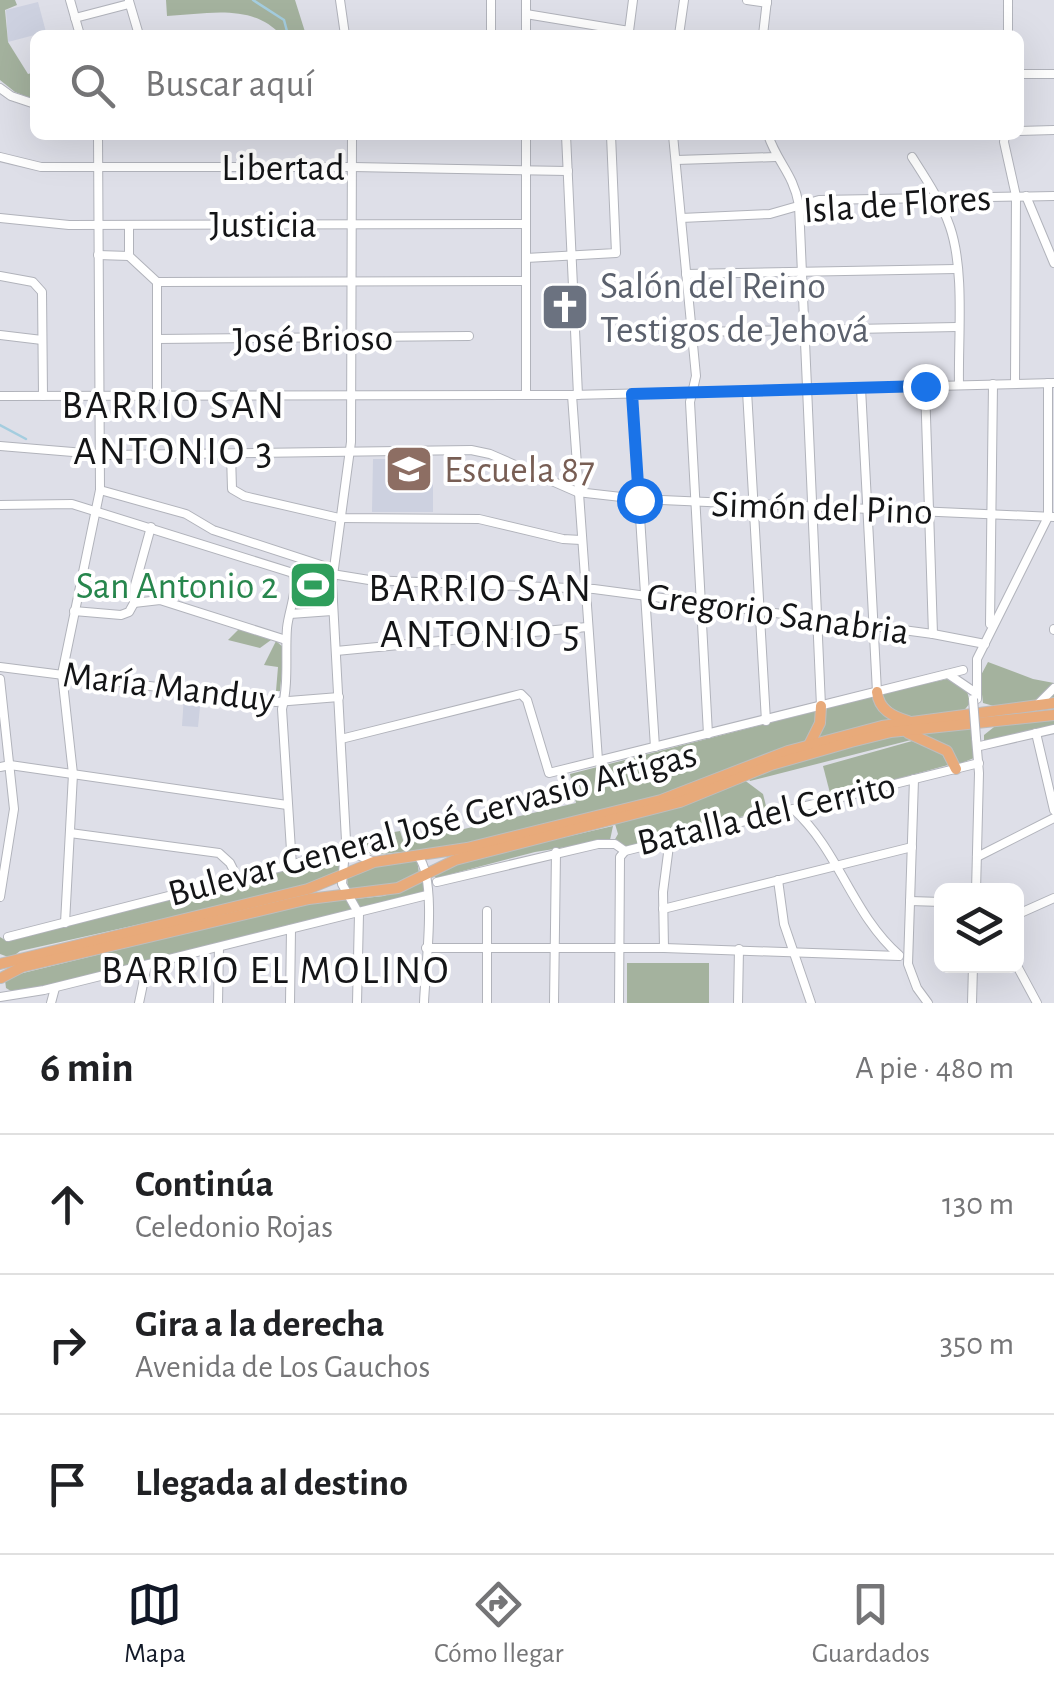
<!DOCTYPE html>
<html lang="es">
<meta charset="utf-8">
<style>
body{margin:0;font-family:"Alegreya Sans",sans-serif;background:#f6f6f6;color:#202124}
.controls{position:absolute;right:30px;bottom:30px;display:grid;overflow:hidden;border-radius:15px;box-shadow:0 10px 40px #0002}
.controls button{width:90px;height:90px;display:grid;place-items:center;padding:0;border:0;border-bottom:2px solid #e0e0e0;background:#fff;color:#202124;font:50px sans-serif}
.stop{position:absolute;width:30px;height:30px;margin:-22px;border:8px solid #1a73e8;border-radius:50%;background:#fff}
.stop.end{background:#1a73e8;border-color:#fff;box-shadow:0 2px 10px #0008}
.list{margin:0;padding:0;list-style:none}
h2{display:flex;justify-content:space-between;align-items:center;height:130px;margin:0;padding:0 40px;font-size:42px}
h2 small{font-size:32px;font-weight:400;color:#757577}
.list li{display:grid;grid-template-columns:65px 1fr auto;gap:30px;align-items:center;box-sizing:border-box;height:140px;padding:0 40px;border-top:2px solid #e0e0e0}
.list b{display:block;font-size:38px;white-space:nowrap}
.list p{margin:0;font-size:32px;white-space:nowrap;color:#757577}
.list em{font-size:32px;font-style:normal;color:#757577}
.icon{flex:none;width:55px;height:55px;fill:none;stroke:currentColor;stroke-width:2;stroke-linecap:round;stroke-linejoin:round}
.map{position:relative;flex:none;width:1054px;height:1003px;overflow:hidden}
.search{position:absolute;background:#fff;box-shadow:0 10px 40px #0002;left:30px;right:30px;top:30px;height:110px;display:flex;align-items:center;gap:25px;box-sizing:border-box;padding:0 35px;border-radius:15px;color:#757577;font-size:38px}
.sheet{height:550px;background:#fff}
nav{display:flex;justify-content:space-around;align-items:center;box-sizing:border-box;height:140px;border-top:2px solid #e0e0e0;background:#fff;font-size:28px;color:#757577}
nav a{display:grid;justify-items:center;gap:5px}
nav .on{color:#111827}
.map>svg:first-child{display:block}
</style>
<div class="map">
<svg width="1054" height="1003" viewBox="0 0 1054 1003">
<rect width="100%" height="100%" fill="#dedfe8"/>
<g fill="#cdd1e0">
<path d="M 38,2 L 46,32 L 8,42 L 6,10 Z"/>
<path d="M 373,459 L 433,459 L 433,512 L 372,512 Z"/>
<path d="M 184,696 L 201,697 L 198,727 L 182,726 Z"/>
</g>
<g fill="#a4b29e">
<path d="M 0,0 L 15,0 L 17,5 L 5,10 L 8,42 L 28,74 L 35,72 L 35,100 L 15,92 L 0,80 Z"/>
<path d="M 166,0 L 295,0 L 306,35 L 281,35 C 252,3 207,14 167,16 Z"/>
<path d="M 306,570 L 321,571 L 320,600 L 305,600 Z"/>
<path d="M 239,629 L 271,640 L 260,648 L 228,640 Z"/>
<path d="M 276,641 L 284,648 L 280,691 L 276,691 L 278,667 L 264,665 Z"/>
<path d="M 988,662 L 1033,679 L 1054,683 L 1054,699 L 1001,708 L 983,703 L 980,677 Z"/>
<path d="M 947,679 L 967,691 L 970,703 L 962,713 C 929,716 901,727 880,694 Z"/>
<path d="M 872,696 L 896,720 L 816,740 L 827,708 Z"/>
<path d="M 816,711 L 819,716 L 806,742 L 680,790 L 466,845 L 373,855 L 354,845 L 355,839 L 400,831 L 404,843 L 576,803 L 570,774 Z"/>
<path d="M 1054,718 L 1054,725 L 984,742 L 984,735 L 999,723 Z"/>
<path d="M 972,726 L 974,758 L 959,764 L 955,757 L 917,733 Z"/>
<path d="M 902,734 L 911,740 L 750,781 L 748,778 L 808,757 Z"/>
<path d="M 912,741 L 942,754 L 948,765 L 831,797 L 823,766 Z"/>
<path d="M 743,779 L 763,794 L 767,810 L 626,847 L 614,841 L 618,834 L 615,824 L 674,807 Z"/>
<path d="M 613,826 L 610,840 L 535,852 L 436,878 L 434,876 L 466,860 Z"/>
<path d="M 341,857 L 339,873 L 302,888 L 20,951 L 11,958 L 0,954 L 0,937 L 5,940 Z"/>
<path d="M 417,860 L 419,873 C 398,884 371,893 348,889 L 347,877 L 377,865 Z"/>
<path d="M 424,881 L 423,893 L 360,909 L 355,899 L 384,896 Z"/>
<path d="M 322,900 L 347,900 L 353,908 L 352,911 L 16,994 L 6,988 L 5,980 L 15,975 Z"/>
<rect x="627" y="963" width="82" height="40"/>
</g>
<g fill="none" stroke-linecap="round" stroke-linejoin="round">
<g stroke="#a4cddf" stroke-width="2.5">
<path d="M 253,0 L 284,20 L 288,35"/>
<path d="M 0,425 L 26,439"/>
</g>
<g stroke="#b1b3bb" stroke-width="10">
<g id="minor">
<path d="M 70,0 L 80,35"/>
<path d="M 340,0 L 345,35"/>
<path d="M 491,0 L 491,35"/>
<path d="M 747,0 L 767,3"/>
<path d="M 1008,0 L 1008,35"/>
<path d="M 129,1 L 139,35"/>
<path d="M 526,14 L 629,31 L 633,0"/>
<path d="M 75,18 L 129,4"/>
<path d="M 526,35 L 526,0"/>
<path d="M 679,35 L 684,0"/>
<path d="M 763,35 L 767,0"/>
<path d="M 1019,74 L 1054,74"/>
<path d="M 0,88 L 11,96 L 35,104"/>
<path d="M 1019,131 L 1054,130"/>
<path d="M 352,135 L 351,442 L 332,583 L 346,840 L 342,884 L 359,914 L 357,1003"/>
<path d="M 566,135 L 578,395"/>
<path d="M 673,135 L 696,376 L 690,402 L 708,734"/>
<path d="M 768,135 C 778,164 793,173 799,205 L 821,706"/>
<path d="M 1005,135 L 1004,142 L 1016,196 L 1015,384"/>
<path d="M 0,157 L 41,167 L 353,167 L 568,171"/>
<path d="M 912,157 C 926,179 941,201 950,227 C 965,271 958,337 959,385"/>
<path d="M 676,160 L 776,157"/>
<path d="M 1026,196 L 1054,263"/>
<path d="M 0,218 L 69,225 L 526,224"/>
<path d="M 681,218 L 770,214 L 819,200 L 1054,196"/>
<path d="M 129,225 L 129,256 L 157,282 L 526,281"/>
<path d="M 98,255 L 129,256"/>
<path d="M 526,258 L 616,253 L 611,135"/>
<path d="M 686,274 L 956,269"/>
<path d="M 0,276 L 33,282 L 42,292 L 43,396"/>
<path d="M 691,332 L 957,327"/>
<path d="M 0,335 L 42,340"/>
<path d="M 157,339 L 469,336"/>
<path d="M 925,386 L 933,634"/>
<path d="M 861,388 L 877,692"/>
<path d="M 747,391 L 766,721"/>
<path d="M 632,394 L 655,747"/>
<path d="M 157,395 L 157,282"/>
<path d="M 526,395 L 526,135"/>
<path d="M 572,395 L 598,760"/>
<path d="M 0,396 L 572,395 L 1054,383"/>
<path d="M 0,446 L 109,455 L 471,450 L 490,454 L 577,492 L 639,499 L 1054,517"/>
<path d="M 231,454 L 232,489 L 244,496 L 339,518 L 479,519 L 563,539 L 581,540"/>
<path d="M 100,490 L 186,514 L 213,530 L 333,569"/>
<path d="M 0,505 L 72,504 L 293,573 C 298,593 289,609 287,628 C 285,655 289,683 282,709 L 292,866"/>
<path d="M 332,574 L 369,580 L 594,589 L 933,634 L 985,644"/>
<path d="M 134,603 L 160,600 L 286,640"/>
<path d="M 74,611 L 121,615 L 129,612 L 134,603 L 135,585 L 151,527"/>
<path d="M 290,614 L 332,611"/>
<path d="M 990,624 L 993,384"/>
<path d="M 1054,629 L 1054,630"/>
<path d="M 336,651 L 587,627"/>
<path d="M 0,667 L 276,702 L 339,697"/>
<path d="M 948,674 L 973,691"/>
<path d="M 0,679 L 14,809 L 0,897"/>
<path d="M 977,699 L 977,659 L 1048,517 L 1048,383"/>
<path d="M 1036,706 L 1054,688"/>
<path d="M 1036,733 L 1054,810"/>
<path d="M 341,739 L 521,694 L 527,700 L 549,773 L 963,670"/>
<path d="M 980,746 L 1054,729"/>
<path d="M 0,767 L 10,765 L 287,805"/>
<path d="M 914,779 L 908,964 L 917,988 L 928,1003"/>
<path d="M 793,809 C 839,850 852,914 899,955"/>
<path d="M 70,833 L 219,853 L 230,863 L 238,879"/>
<path d="M 348,844 L 358,855 L 374,862"/>
<path d="M 418,856 C 438,880 425,970 424,1003"/>
<path d="M 977,857 L 1054,818"/>
<path d="M 778,880 L 784,924 L 811,1003"/>
<path d="M 437,882 L 598,844 L 615,844 L 625,851 L 979,763"/>
<path d="M 976,891 L 979,773 L 976,738"/>
<path d="M 910,901 L 942,902"/>
<path d="M 663,909 L 912,847"/>
<path d="M 1016,915 L 1054,898"/>
<path d="M 65,923 L 73,774 L 62,674 L 100,490 L 98,135"/>
<path d="M 8,937 L 348,850"/>
<path d="M 426,948 L 664,948 L 899,956"/>
<path d="M 664,948 L 663,892 L 670,838"/>
<path d="M 1016,964 L 1037,1003"/>
<path d="M 0,997 L 44,990 L 427,895"/>
<path d="M 51,1003 L 55,988"/>
<path d="M 139,1003 L 147,965"/>
<path d="M 218,1003 L 219,947"/>
<path d="M 290,1003 L 291,929"/>
<path d="M 487,1003 L 487,911"/>
<path d="M 554,1003 L 556,852"/>
<path d="M 619,1003 L 620,857 L 625,851"/>
<path d="M 738,1003 L 739,949"/>
<path d="M 972,1003 L 973,966"/>
</g>
</g>
<g stroke="#bdbdbe" stroke-width="12">
<g id="major">
<path d="M 877,692 C 879,710 892,716 908,721"/>
<path d="M 908,733 L 947,751 L 956,769"/>
<path d="M 809,745 L 820,723 L 821,706"/>
<path d="M 0,964 L 308,889 L 374,862 L 467,848 L 661,800 L 788,751 L 882,726 L 1054,703"/>
<path d="M 1,978 L 22,967 L 309,899 L 398,888 L 455,860 L 680,802 L 771,765 L 851,742 L 891,732 L 1054,715"/>
</g>
</g>
<use href="#minor" stroke="#fff" stroke-width="8"/>
<use href="#major" stroke="#e8aa7a" stroke-width="10"/>
<g stroke="#b1b3bb" stroke-width="10" stroke-linecap="butt">
<path id="minor-bridge" d="M 973,699 L 976,738"/>
</g>
<use href="#minor-bridge" stroke="#fff" stroke-width="8"/>
</g>
<g fill="none" stroke-linecap="round" stroke-linejoin="round">
<path stroke="#1a73e8" stroke-width="12" d="M 639,500 L 632,394 L 925,386"/>
</g>
<defs>
<g id="church-square" transform="scale(2.5)"><rect x="-9" y="-9" width="18" height="18" rx="4" fill="#6b7280" stroke="#fff"/><path d="M-1.2-6h2.4v3.5h3.3v2.4h-3.3V6h-2.4V-.1h-3.3v-2.4h3.3Z" fill="#fff"/></g>
<g id="school-square" transform="scale(2.5)"><rect x="-9" y="-9" width="18" height="18" rx="4" fill="#8d6e63" stroke="#fff"/><path d="M0-5L7-2L0 1L-7-2ZM-4 1L0 2.5L4 1V4Q0 6-4 4Z" fill="#fff"/></g>
<g id="stadium-square" transform="scale(2.5)"><rect x="-9" y="-9" width="18" height="18" rx="4" fill="#2e9e5b" stroke="#fff"/><path d="M0-5a6.5 5 0 1 0 0 10a6.5 5 0 1 0 0-10ZM-3.5-1.8h7v3.6h-7Z" fill="#fff"/></g>
</defs>
<g fill-rule="evenodd">
<use href="#church-square" x="565" y="307"/>
<use href="#school-square" x="409" y="469"/>
<use href="#stadium-square" x="313" y="585"/>
</g>
<g text-anchor="middle" stroke-width="8" stroke-linejoin="round" paint-order="stroke">
<g font-size="38" fill="#141517" stroke="#fff">
<text x="283" y="180">Libertad</text>
<text transform="translate(897 203) rotate(-4)" y="13">Isla de Flores</text>
<text x="263" y="237">Justicia</text>
<text transform="translate(313 338) rotate(-1)" y="13">José Brioso</text>
<text transform="translate(822 507) rotate(2)" y="13">Simón del Pino</text>
<text transform="translate(778 613) rotate(8)" y="13">Gregorio Sanabria</text>
<text transform="translate(169 686) rotate(7)" y="13">María Manduy</text>
<text transform="translate(766 813) rotate(-13)" y="13">Batalla del Cerrito</text>
<text transform="translate(432 823) rotate(-15)" y="13">Bulevar General José Gervasio Artigas</text>
</g>
<g font-size="38" fill="#5b616d" stroke="#fff" text-anchor="start">
<text x="600" y="298">Salón del Reino<tspan x="600" dy="44">Testigos de Jehová</tspan></text>
</g>
<g font-size="38" fill="#785e54" stroke="#fff" text-anchor="start">
<text x="444" y="482">Escuela 87</text>
</g>
<g font-size="38" fill="#27864d" stroke="#fff" text-anchor="end">
<text x="278" y="598">San Antonio 2</text>
</g>
<g font-size="40" letter-spacing="2.5" fill="#141517" stroke="#fff">
<text x="174" y="418">BARRIO SAN<tspan x="174" dy="46">ANTONIO 3</tspan></text>
<text x="481" y="601">BARRIO SAN<tspan x="481" dy="46">ANTONIO 5</tspan></text>
<text x="276" y="983">BARRIO EL MOLINO</text>
</g>
</g>
</svg>
<div class="controls">
<button><svg class="icon" aria-label="layers" viewBox="0 0 24 24"><path d="M12 4l9 5-9 5-9-5zM3 14l9 5 9-5"/></svg></button>
</div>
<div class="stop" style="left:639px;top:500px"></div>
<div class="stop end" style="left:925px;top:386px"></div>
<div class="search"><svg class="icon" aria-label="search" viewBox="0 0 24 24"><circle cx="10" cy="10" r="6"/><path d="M15 15l6 6"/></svg>Buscar aquí</div>
</div>
<section class="sheet">
<h2>6 min<small>A pie · 480 m</small></h2>
<ul class="list">
<li><svg class="icon" aria-label="ahead" viewBox="0 0 24 24"><path d="M12 20V5M6 11l6-6 6 6"/></svg><div><b>Continúa</b><p>Celedonio Rojas</p></div><em>130 m</em></li>
<li><svg class="icon" aria-label="right" viewBox="0 0 24 24"><path d="M7 20v-9h11M14 6l5 5-5 5"/></svg><div><b>Gira a la derecha</b><p>Avenida de Los Gauchos</p></div><em>350 m</em></li>
<li><svg class="icon" aria-label="arrive" viewBox="0 0 24 24"><path d="M6 21V4h12l-3 4 3 4H6"/></svg><div><b>Llegada al destino</b></div></li>
</ul>
</section>
<nav>
<a class="on"><svg class="icon" aria-label="map" viewBox="0 0 24 24"><path d="M3 6l6-2 6 2 6-2v14l-6 2-6-2-6 2zM9 4v14M15 6v14"/></svg>Mapa</a>
<a><svg class="icon" aria-label="directions" viewBox="0 0 24 24"><path d="M12 3l9 9-9 9-9-9zM9 14v-3h6M13 9l2 2-2 2"/></svg>Cómo llegar</a>
<a><svg class="icon" aria-label="saved" viewBox="0 0 24 24"><path d="M7 4h10v16l-5-4-5 4z"/></svg>Guardados</a>
</nav>
